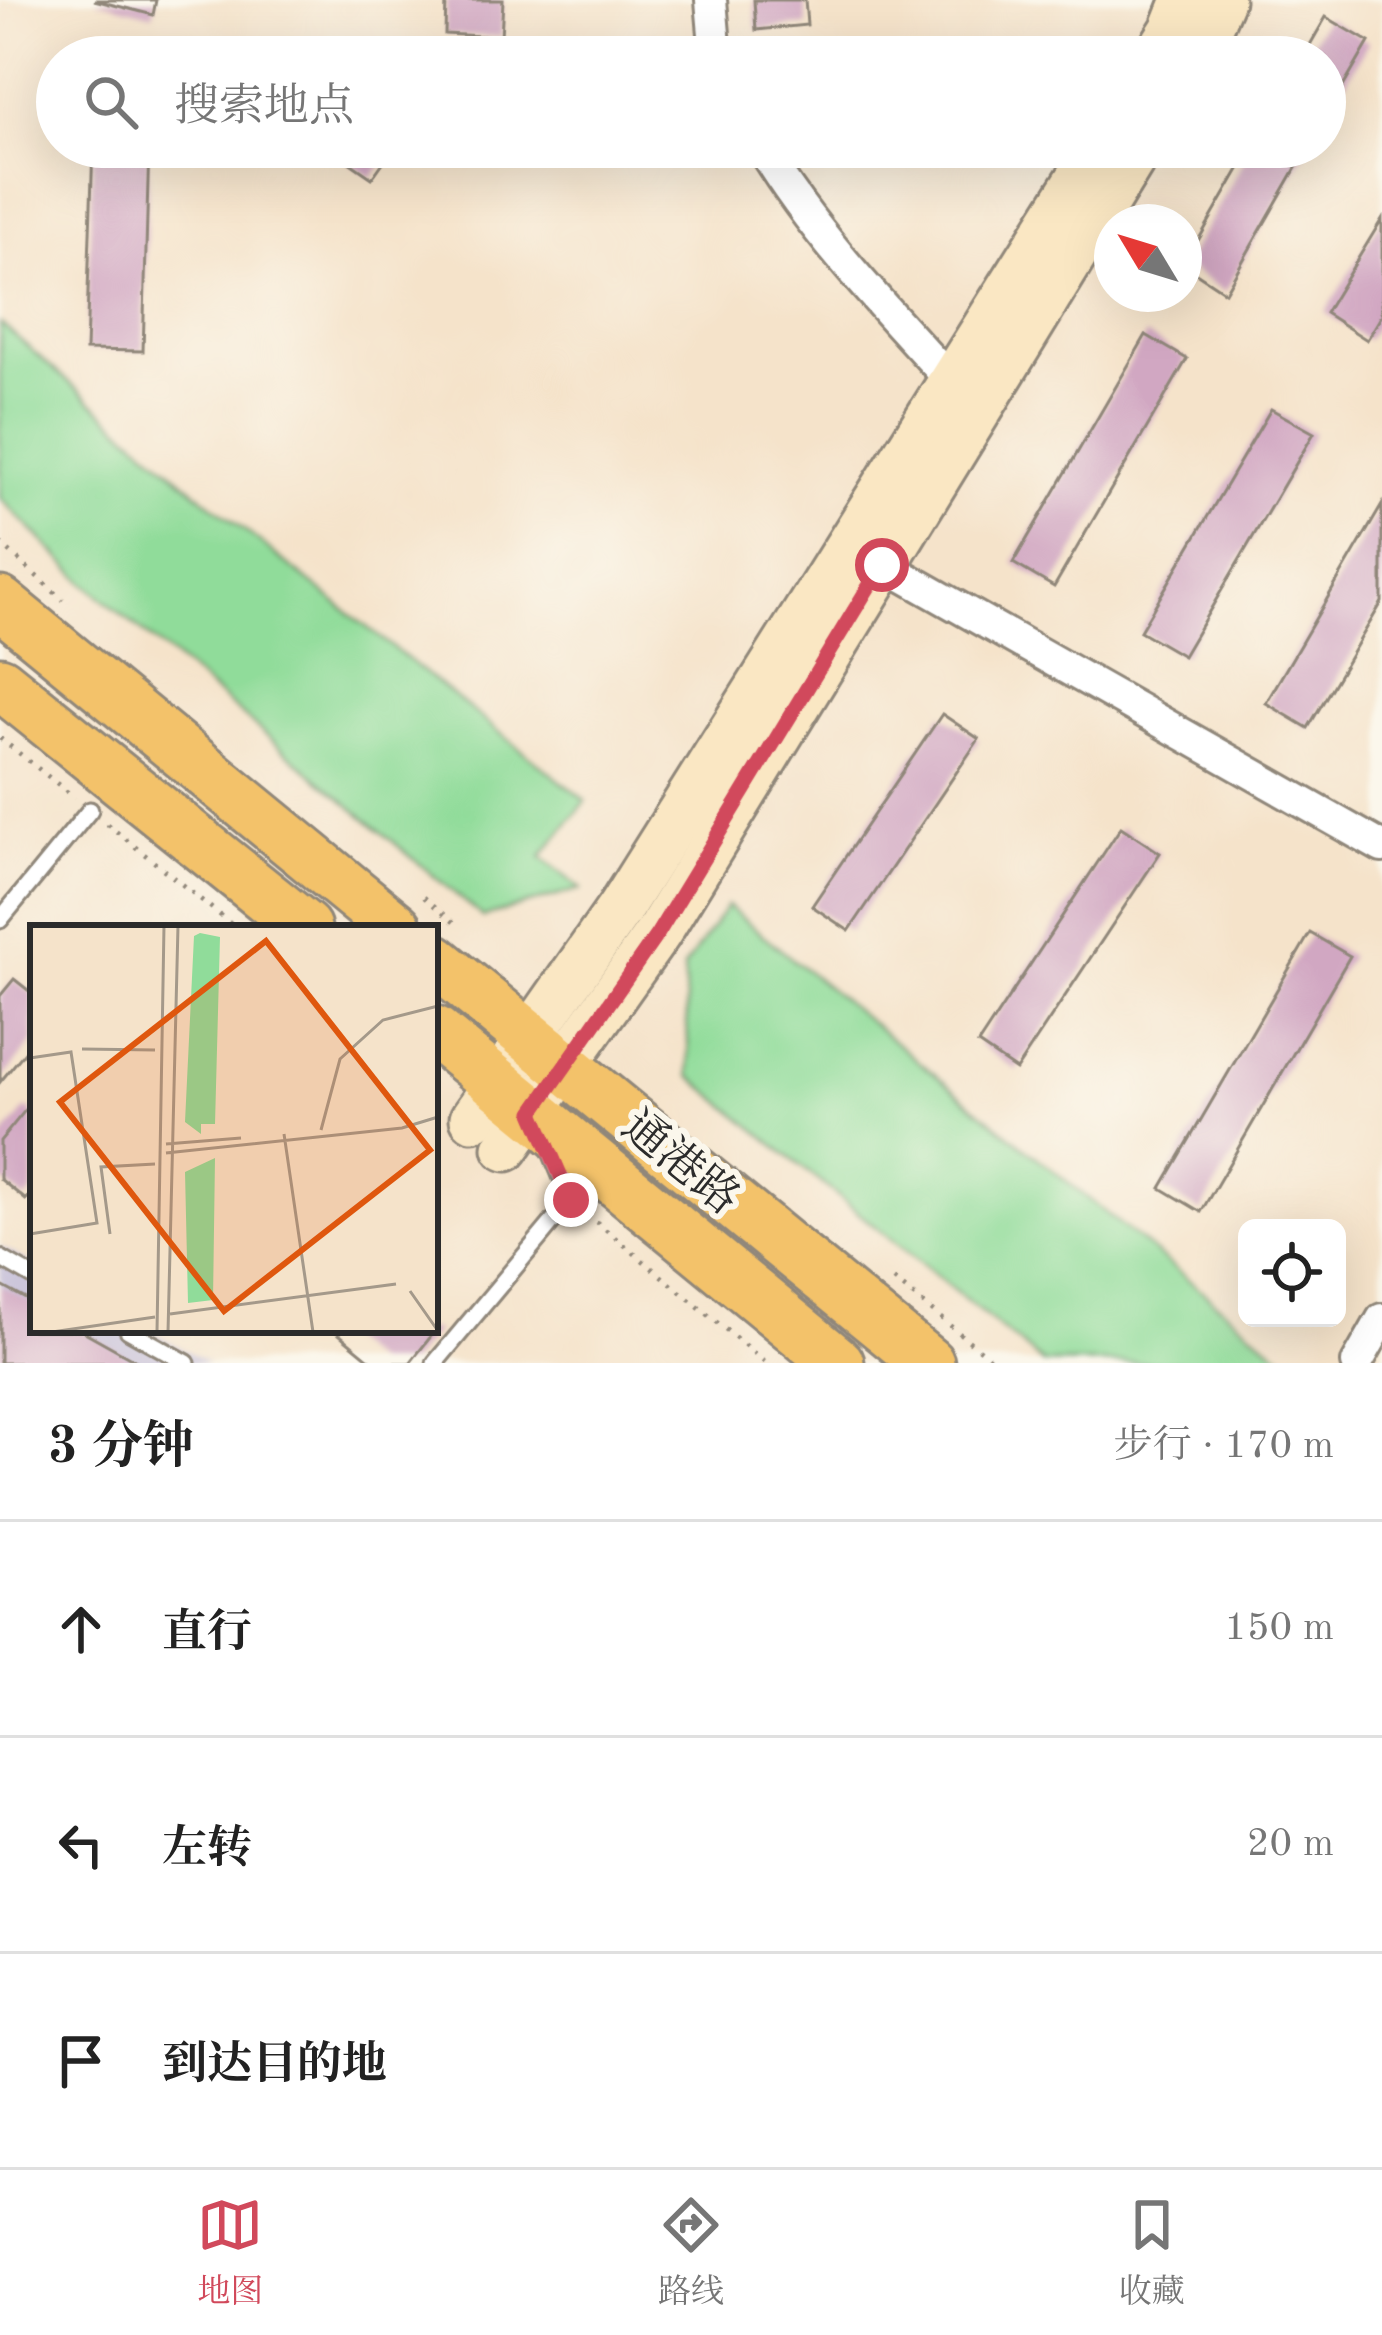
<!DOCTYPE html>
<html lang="zh">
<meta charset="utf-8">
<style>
body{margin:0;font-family:"Old Standard TT","Noto Serif SC",serif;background:#f6f6f6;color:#222}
.controls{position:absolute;right:36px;bottom:36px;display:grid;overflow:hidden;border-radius:18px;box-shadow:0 12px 48px #0002}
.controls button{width:108px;height:108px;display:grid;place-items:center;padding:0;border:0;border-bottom:3px solid #e0e0e0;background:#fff;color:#222;font:60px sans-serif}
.compass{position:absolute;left:1094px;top:204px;width:108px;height:108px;border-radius:50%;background:#fff;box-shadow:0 12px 48px #0002;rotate:308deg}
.stop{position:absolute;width:36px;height:36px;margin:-27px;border:9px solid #d1495b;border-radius:50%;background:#fff}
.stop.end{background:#d1495b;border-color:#fff;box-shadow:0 3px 12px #0008}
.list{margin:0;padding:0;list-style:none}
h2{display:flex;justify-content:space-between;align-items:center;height:156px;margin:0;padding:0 48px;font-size:51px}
h2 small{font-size:39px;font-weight:400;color:#767676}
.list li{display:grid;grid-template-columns:78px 1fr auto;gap:36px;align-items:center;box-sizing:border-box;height:216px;padding:0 48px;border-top:3px solid #e0e0e0}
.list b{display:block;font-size:45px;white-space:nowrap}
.list em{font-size:39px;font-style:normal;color:#767676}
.icon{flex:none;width:66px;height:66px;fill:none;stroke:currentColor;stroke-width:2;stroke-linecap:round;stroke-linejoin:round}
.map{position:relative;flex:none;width:1382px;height:1363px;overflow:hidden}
.search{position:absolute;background:#fff;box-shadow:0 12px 48px #0002;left:36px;right:36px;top:36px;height:132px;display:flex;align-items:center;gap:30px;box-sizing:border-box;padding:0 42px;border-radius:66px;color:#767676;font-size:45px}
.sheet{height:804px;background:#fff}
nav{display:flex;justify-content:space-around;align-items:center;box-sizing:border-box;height:168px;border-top:3px solid #e0e0e0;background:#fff;font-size:33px;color:#767676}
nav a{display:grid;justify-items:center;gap:6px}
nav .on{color:#d1495b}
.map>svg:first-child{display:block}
</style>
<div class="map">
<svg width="1382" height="1363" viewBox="0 0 1382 1363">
<rect width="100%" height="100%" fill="#fbf7ec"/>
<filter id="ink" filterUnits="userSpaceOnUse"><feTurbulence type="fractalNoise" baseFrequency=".00833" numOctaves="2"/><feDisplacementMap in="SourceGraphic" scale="24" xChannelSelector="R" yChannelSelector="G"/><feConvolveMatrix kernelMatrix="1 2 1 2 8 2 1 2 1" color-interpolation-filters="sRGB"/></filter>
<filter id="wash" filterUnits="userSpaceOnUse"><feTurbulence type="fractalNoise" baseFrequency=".004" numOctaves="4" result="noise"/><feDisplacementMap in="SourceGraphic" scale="48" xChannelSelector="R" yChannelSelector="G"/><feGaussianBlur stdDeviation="2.7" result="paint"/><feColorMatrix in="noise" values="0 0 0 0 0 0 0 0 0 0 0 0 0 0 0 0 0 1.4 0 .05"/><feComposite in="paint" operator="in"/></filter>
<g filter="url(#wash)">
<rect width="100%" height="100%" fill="#f5e3ca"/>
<path fill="#c6c0d9" d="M 0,1246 L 33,1265 L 33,1330 L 149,1330 L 208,1363 L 0,1363 Z"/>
<g fill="#90dc9a" stroke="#5e8462" stroke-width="3">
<path d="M 0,323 L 200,495 L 586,801 L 541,857 L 581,889 L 483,917 L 88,586 L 0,498 Z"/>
<path d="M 727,906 L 1291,1363 L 1043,1363 L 690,1076 L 684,968 Z"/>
</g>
<g id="blocks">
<g fill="#d1a7c2">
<path d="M 94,0 L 156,0 L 153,15 Z"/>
<path d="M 446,0 L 503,0 L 501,37 L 445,34 Z"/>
<path d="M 754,0 L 805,0 L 807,25 L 756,30 Z"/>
<path d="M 1326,17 L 1369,42 L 1325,118 L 1325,57 L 1303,57 Z"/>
<path d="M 93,147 L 149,147 L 143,351 L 86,350 Z"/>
<path d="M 359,147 L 394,147 L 372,178 L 349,162 Z"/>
<path d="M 557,147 L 614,147 L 614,154 L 557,157 Z"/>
<path d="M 1252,147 L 1308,147 L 1225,292 L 1184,265 Z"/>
<path d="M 1382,219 L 1382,315 L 1367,340 L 1325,313 Z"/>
<path d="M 1146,335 L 1187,359 L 1054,587 L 1013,563 Z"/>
<path d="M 1271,409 L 1314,433 L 1183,656 L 1140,631 Z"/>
<path d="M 1382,505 L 1382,602 L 1308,728 L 1266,703 Z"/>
<path d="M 942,714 L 979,739 L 849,931 L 812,906 Z"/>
<path d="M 1121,827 L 1160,853 L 1016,1070 L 978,1044 Z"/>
<path d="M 1310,933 L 1350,956 L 1201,1212 L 1161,1188 Z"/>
<path d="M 14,979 L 33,994 L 33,1042 L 0,1082 L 0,996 Z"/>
<path d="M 27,1108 L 33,1113 L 33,1191 L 26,1200 L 0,1179 L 0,1141 Z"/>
<path d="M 0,1285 L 33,1303 L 33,1330 L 81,1330 L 140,1363 L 0,1363 Z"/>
<path d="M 334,1330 L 436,1330 L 410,1363 L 374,1363 Z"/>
</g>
</g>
</g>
<g filter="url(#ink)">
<use href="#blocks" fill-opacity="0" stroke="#90877a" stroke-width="3"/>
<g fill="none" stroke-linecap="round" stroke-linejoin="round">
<g stroke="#90877a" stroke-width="21">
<g id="service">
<path d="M 0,920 L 90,810"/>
<path d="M 0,1258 L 33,1277"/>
<path d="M 128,1330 L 187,1363"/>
<path d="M 435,1363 L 571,1200 L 550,1150"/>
</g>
</g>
<g stroke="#90877a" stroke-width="36">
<g id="minor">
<path d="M 711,0 L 716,57"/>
<path d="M 761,147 C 813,233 884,308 952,382"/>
<path d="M 870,557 L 1382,847"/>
<path d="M 1357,1363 L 1382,1319"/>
</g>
</g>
<g stroke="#90877a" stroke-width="51">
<g id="secondary">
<path d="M 1156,57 L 1173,30 L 1185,0"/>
<path d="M 1196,57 L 1221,0"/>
<path d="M 473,1118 L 620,908 L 1099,147"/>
<path d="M 506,1148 L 658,933 L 1140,147"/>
</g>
</g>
<g stroke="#90877a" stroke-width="57">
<g id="trunk">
<path d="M 0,603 L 396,928"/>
<path d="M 0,683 L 305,928"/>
<path d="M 435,960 L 928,1363"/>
<path d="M 435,1032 L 838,1363"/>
</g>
</g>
<g stroke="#90877a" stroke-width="4.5" stroke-dasharray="3 9" stroke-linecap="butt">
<path d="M 0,543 L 63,600"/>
<path d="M 0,738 L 75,798"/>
<path d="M 107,824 L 236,928"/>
<path d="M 424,897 L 456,924"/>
<path d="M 587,1214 L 766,1363"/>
<path d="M 894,1280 L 996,1363"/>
</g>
<use href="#service" stroke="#fff" stroke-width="15"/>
<use href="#minor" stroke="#fff" stroke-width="30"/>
<use href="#secondary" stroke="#fae7c3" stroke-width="45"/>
<use href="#trunk" stroke="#f3c26a" stroke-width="51"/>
</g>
</g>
<g fill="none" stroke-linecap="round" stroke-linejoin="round" filter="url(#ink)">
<path stroke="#d1495b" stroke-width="15" d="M 571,1200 L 533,1112 L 658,933 L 882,565"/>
</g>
<g text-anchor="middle" stroke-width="12" stroke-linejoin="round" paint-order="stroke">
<g font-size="45" fill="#2b2b2b" stroke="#fbf7ec">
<text transform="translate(682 1161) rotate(39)" y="16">通港路</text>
</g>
</g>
<g transform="translate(30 925)">
<rect width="408" height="408" fill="#f5e3ca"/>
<path d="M 170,8 L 190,12 L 185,199 L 171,199 L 171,209 L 155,197 L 164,11 ZM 185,233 L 183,375 L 158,378 L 155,247 Z" fill="#90dc9a"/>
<path fill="none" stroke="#a4998a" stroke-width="3" d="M 52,124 L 125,125M 0,133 L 41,127 L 67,298 L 0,309M 291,205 L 310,134 L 353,95 L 408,81M 254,209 L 283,407M 136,219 L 211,213M 136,228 L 372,203 L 408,192M 80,309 L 71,242 L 125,239M 380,366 L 408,406M 140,389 L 366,359M 22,407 L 125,392M 127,407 L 134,1M 138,407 L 148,1"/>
<path fill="#df570e" fill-opacity="0.15" stroke="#df570e" stroke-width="6" d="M 236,16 L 400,225 L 194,386 L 30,177 Z"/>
<rect width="408" height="408" fill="none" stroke="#2b2b2b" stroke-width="6"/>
</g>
</svg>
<div class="controls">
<button><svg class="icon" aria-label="locate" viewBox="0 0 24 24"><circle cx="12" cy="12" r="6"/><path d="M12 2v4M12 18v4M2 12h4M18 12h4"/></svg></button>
</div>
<svg class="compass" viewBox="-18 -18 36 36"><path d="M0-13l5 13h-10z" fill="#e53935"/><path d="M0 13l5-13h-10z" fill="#767676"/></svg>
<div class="stop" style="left:882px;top:565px"></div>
<div class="stop end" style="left:571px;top:1200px"></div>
<div class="search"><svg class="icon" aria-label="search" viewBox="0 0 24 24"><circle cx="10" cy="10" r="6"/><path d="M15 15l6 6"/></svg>搜索地点</div>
</div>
<section class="sheet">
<h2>3 分钟<small>步行 · 170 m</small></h2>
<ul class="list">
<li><svg class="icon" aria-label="ahead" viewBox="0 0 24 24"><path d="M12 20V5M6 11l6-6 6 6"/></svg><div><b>直行</b></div><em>150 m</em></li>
<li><svg class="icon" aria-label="left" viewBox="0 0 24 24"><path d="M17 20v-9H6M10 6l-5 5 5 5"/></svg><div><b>左转</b></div><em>20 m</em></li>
<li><svg class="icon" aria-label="arrive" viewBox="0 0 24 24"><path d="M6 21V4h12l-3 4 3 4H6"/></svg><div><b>到达目的地</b></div></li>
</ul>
</section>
<nav>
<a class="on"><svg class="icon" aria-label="map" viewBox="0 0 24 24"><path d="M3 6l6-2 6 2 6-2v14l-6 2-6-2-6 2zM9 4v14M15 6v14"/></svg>地图</a>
<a><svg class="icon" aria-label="directions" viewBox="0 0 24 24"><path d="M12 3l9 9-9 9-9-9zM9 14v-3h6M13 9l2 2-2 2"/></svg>路线</a>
<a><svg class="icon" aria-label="saved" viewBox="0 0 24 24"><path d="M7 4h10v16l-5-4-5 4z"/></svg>收藏</a>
</nav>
